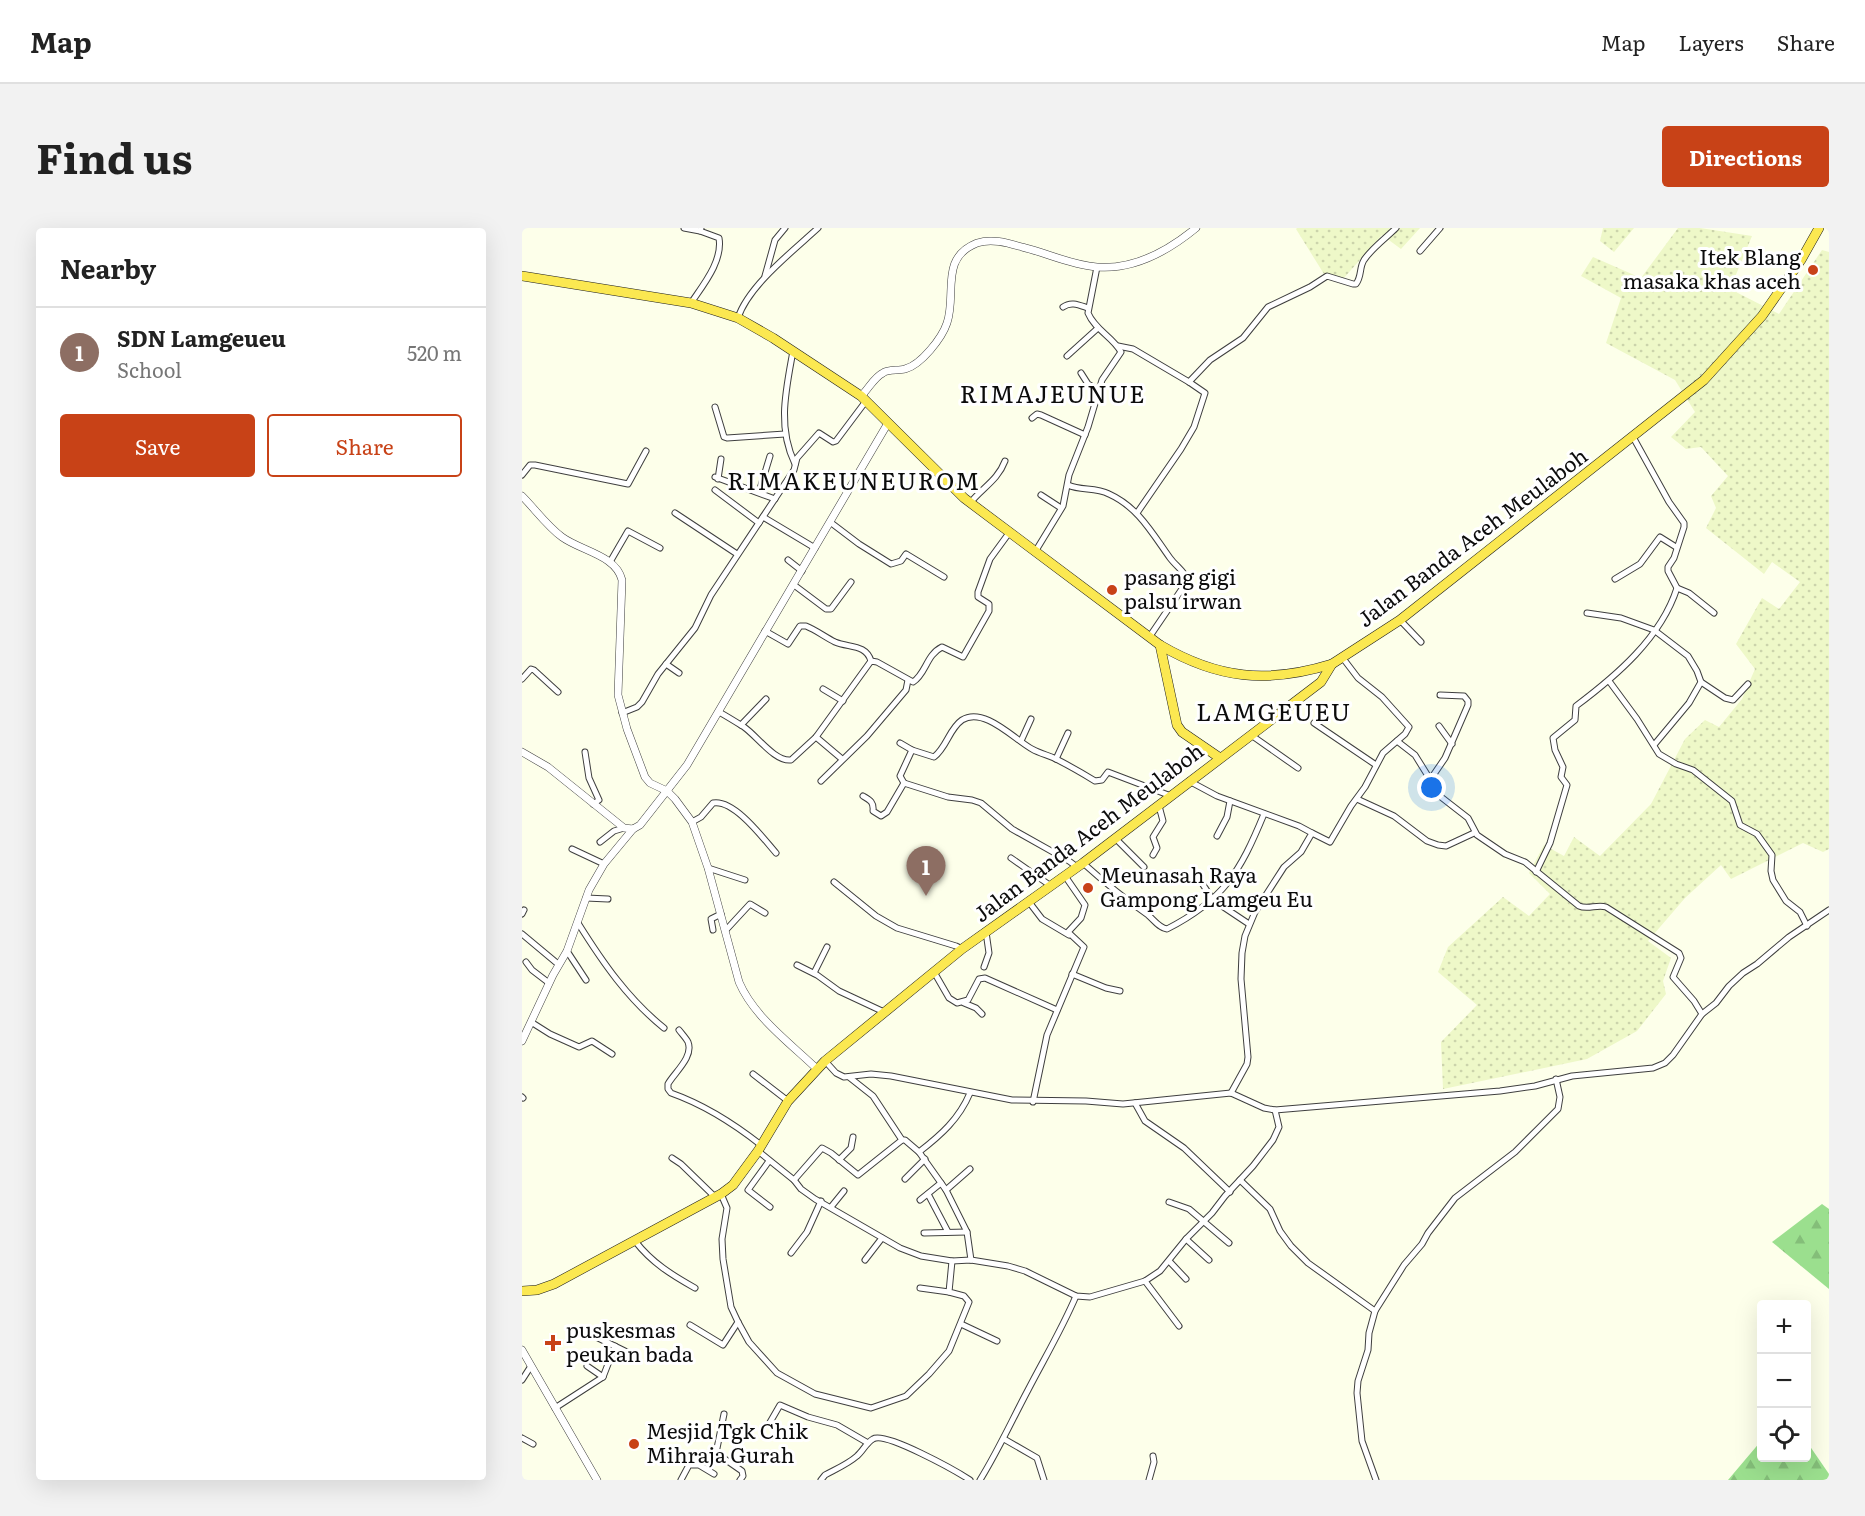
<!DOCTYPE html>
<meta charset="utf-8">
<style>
body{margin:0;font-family:Literata,serif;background:#f2f2f2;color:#222}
.controls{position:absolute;right:18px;bottom:18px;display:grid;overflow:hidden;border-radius:6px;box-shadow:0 6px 24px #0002}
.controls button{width:54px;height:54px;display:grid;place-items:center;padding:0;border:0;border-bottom:2px solid #e0e0e0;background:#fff;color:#222;font:30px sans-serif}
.you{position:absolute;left:910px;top:560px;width:21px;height:21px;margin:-15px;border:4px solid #fff;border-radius:50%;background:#1a73e8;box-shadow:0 0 0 9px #1a73e833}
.badge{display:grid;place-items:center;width:39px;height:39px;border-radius:50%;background:#c84217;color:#fff;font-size:20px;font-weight:700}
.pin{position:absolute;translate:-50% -50px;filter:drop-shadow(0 2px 3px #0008)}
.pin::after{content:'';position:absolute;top:32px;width:21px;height:18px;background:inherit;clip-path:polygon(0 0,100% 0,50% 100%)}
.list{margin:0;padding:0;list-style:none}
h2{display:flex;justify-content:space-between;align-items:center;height:78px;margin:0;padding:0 24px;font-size:26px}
h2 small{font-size:20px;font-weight:400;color:#767676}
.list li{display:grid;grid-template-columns:39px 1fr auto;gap:18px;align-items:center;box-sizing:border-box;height:90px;padding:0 24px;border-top:2px solid #e0e0e0}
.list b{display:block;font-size:22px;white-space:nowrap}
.list p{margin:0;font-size:20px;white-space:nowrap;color:#767676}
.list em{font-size:20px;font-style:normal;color:#767676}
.actions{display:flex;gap:12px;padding:18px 24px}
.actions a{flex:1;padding:14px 0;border:2px solid #c84217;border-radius:6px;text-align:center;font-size:21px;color:#c84217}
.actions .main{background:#c84217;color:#fff}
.icon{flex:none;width:33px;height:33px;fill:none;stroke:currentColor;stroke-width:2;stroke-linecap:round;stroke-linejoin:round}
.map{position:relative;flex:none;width:1307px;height:1252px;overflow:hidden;border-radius:6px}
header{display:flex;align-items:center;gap:36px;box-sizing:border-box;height:84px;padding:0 30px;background:#fff;border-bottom:2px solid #e0e0e0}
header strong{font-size:28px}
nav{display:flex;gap:33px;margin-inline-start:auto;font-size:21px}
.intro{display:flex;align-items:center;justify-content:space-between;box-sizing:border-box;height:144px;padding:0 36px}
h1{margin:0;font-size:42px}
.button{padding:15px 27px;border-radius:6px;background:#c84217;color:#fff;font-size:21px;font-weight:700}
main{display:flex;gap:36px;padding:0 36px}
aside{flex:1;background:#fff;border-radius:6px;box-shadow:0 6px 24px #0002}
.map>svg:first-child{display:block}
</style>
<header>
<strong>Map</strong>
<nav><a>Map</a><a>Layers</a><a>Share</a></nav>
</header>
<div class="intro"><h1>Find us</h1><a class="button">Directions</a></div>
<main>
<aside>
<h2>Nearby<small></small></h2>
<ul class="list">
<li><span class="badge" style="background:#8d6e63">1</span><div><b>SDN Lamgeueu</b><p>School</p></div><em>520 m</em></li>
</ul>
<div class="actions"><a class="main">Save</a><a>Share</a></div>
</aside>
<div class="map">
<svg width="1307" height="1252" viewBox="0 0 1307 1252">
<defs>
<pattern id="farmland-dots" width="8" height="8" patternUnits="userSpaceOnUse" patternTransform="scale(1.5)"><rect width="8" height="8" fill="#eef8c8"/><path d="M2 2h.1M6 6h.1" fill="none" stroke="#cbd3ab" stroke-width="1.8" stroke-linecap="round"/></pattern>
<pattern id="forest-firs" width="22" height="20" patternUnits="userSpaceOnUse" patternTransform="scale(1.5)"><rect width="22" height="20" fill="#9bdf8e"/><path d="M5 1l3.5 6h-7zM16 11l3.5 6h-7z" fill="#84be79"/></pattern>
</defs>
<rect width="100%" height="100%" fill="#fdffea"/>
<g fill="url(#farmland-dots)">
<path d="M 775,0 L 898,0 L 879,21 L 860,7 L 821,51 L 802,46 L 774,1 Z"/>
<path d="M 1081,0 L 1112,0 L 1092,24 L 1078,13 Z"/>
<path d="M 1156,0 L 1178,0 L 1230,8 L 1208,61 L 1257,86 L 1300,22 L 1307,24 L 1307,621 L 1301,624 L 1281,615 L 1209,651 L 1199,637 L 1163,670 L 1126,713 L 1149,730 L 1141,753 L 1144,766 L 1115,803 L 1065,831 L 921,861 L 919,814 L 955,777 L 916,744 L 926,719 L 981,669 L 1007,688 L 1028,666 L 1007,645 L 1022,617 L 1042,628 L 1052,609 L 1078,628 L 1129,576 L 1163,511 L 1183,492 L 1197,499 L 1220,471 L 1233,441 L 1214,416 L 1240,370 L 1257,381 L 1278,354 L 1250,334 L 1242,346 L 1184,300 L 1194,280 L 1189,268 L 1206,248 L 1179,219 L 1164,221 L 1149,209 L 1173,184 L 1153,152 L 1084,115 L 1099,70 L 1059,48 L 1071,29 L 1119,50 Z"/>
</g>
<g fill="url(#forest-firs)">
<path d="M 1300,976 L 1307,981 L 1307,1061 L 1250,1014 Z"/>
<path d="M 1239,1213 L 1240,1230 L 1284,1230 L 1285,1214 L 1307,1246 L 1307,1252 L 1206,1252 Z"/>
</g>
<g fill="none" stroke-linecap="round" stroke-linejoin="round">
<g stroke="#3f3f3f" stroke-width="7">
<g id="minor">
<path d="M 162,0 L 178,3"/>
<path d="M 898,23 L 918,0"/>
<path d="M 243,48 L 253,12 L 263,0"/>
<path d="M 169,75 C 181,57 201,33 197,10 L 178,3 L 179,0"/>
<path d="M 541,79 C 549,73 557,77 566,80"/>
<path d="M 216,90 C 226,58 271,23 296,0"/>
<path d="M 596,118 L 611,121 L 667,154 L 683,165 L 672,199 L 659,221 L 615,285"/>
<path d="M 271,123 C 264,162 255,199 273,236"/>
<path d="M 545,128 L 576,100"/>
<path d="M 559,145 L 566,156 L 578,163"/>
<path d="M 667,154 L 688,132 L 721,110 L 746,79 L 788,59 L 805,48 L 831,56 L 834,56 C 840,48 837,40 842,32 C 850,20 864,10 874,0"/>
<path d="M 193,179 L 202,209 L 205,210 L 263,206"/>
<path d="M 510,190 L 515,186 L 519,187 L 563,207"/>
<path d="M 0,247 L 8,237 L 13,237 L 106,256 L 124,223"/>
<path d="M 193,249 L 253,271"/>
<path d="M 196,251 L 199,231"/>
<path d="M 546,257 C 559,263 573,259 587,266 C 616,279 630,305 648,330 C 654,338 662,343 666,352 L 664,355 L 628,408"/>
<path d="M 193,262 L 237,295"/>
<path d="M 237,264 L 248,228"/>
<path d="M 519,267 L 539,280"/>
<path d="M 448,275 C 460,260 476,252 483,233"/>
<path d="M 153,285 L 215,326"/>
<path d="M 241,289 L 293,320"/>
<path d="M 308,294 L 337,316 L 369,336 L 379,333 L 384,326 L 422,349"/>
<path d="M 513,324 L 541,278 L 547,247 L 566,199 L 580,152 L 599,124 C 591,109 573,102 566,85 L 575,39"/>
<path d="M 266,332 L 280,343"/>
<path d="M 88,334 L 106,303 L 138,320"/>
<path d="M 1093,351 L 1118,336 L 1138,309 L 1154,319"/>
<path d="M 272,357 L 304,381 L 309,381 L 329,354"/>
<path d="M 1155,360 L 1167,365 L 1192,385"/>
<path d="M 1065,385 L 1099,390 L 1132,402 L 1166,428 L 1175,443 L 1179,454 L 1203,470 L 1211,472 L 1226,456"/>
<path d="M 878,392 L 899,414"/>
<path d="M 243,403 L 266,416 L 278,398 L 284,398 C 294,402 303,409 313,414 C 327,420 344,416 349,433"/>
<path d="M 144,436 L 157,445"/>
<path d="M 0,451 L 9,441 L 12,442 L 36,464"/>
<path d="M 1087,453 L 1115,491 L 1137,526 L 1154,536 L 1171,542 L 1210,573 L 1218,597 L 1235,606 L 1250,627 L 1249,643 L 1251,652 L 1264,673 L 1278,684 L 1285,698"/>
<path d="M 301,461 L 321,473"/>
<path d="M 197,484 C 206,489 214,494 222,499 C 235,508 253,534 269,532 L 294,509 L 349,433 L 355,434 L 391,454 C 404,446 404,427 420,419 L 441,429 L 467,383 L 467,376 L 456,369 L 456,364 L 468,331 L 487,305"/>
<path d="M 100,485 L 115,479 L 120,474 L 136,446 L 173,400 L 189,367 L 272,242 L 275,230 L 297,205 L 311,214 L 314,213 L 344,173"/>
<path d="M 792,495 L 854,537"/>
<path d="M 219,497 L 244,471"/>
<path d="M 917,498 L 930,516"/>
<path d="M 729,507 L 776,540"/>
<path d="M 294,509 L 320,531"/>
<path d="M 499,513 L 509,491"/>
<path d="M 875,513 L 893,527 L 919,569 L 946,590 L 955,607 L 983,626 L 1003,634 L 1057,678 C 1066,682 1075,676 1084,679 L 1157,725 L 1159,730 L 1151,749 L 1172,773 L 1180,786"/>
<path d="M 378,515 L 390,522 L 412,529 C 425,519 427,501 440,492 C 462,478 493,512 510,521 C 517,525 525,527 532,530 C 546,537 560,545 573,553 L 580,552 L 586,544 L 649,568"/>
<path d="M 1132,517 L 1167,475 L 1179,454"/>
<path d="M 63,524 L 67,550 L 77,572 L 71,576"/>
<path d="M 534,531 L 546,505"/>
<path d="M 908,552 L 923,530 L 946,477 L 946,473 L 942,468 L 918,467"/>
<path d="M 299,553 L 345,508 L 384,462 L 386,452"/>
<path d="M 667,553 L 695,568 L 777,598 L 790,605 L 779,624 L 762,639 L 733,684 L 723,708 L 720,725 L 719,751 L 726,829 L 725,836 L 709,865"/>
<path d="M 382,555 L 378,548 L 390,522"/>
<path d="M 341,568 C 348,572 352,574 351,583 L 359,588 L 365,584 L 382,555 L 426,569 L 450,572 L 459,575 L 490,601 L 547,633 L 555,639"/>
<path d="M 835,571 L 872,588 L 905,613 L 916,617 L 924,618 L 952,605"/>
<path d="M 170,594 L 179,589 L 191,575 C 212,571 241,610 254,625"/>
<path d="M 790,605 L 808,614 L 829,578 L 843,559 L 861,525 L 883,506 L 887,499 L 860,469 L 836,450 L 820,429"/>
<path d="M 695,608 L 705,589 L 708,573"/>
<path d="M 593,610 L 622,639"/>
<path d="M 78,614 L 92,603 L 102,600"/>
<path d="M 50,621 L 82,636"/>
<path d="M 631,627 L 635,620 L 631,609 L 641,593 L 637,578"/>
<path d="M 489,630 L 529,658"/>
<path d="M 561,635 C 582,654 603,671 626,687 C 632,692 637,700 645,701 C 702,672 718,644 742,586"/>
<path d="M 186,640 L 223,652"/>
<path d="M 1014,644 L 1028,615 L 1045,557 L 1039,549 L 1041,539 L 1033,522 L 1031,510 L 1053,492 L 1054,478 C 1094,448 1139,410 1155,360 L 1146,343 L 1146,339 L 1152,330 L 1162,299 L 1162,295 L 1147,274 L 1111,209"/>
<path d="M 676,649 L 691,672 L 727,696"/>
<path d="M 312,654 L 354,688 L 375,700 L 434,718 L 440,721"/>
<path d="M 64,670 L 86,671"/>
<path d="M 507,674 L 520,691 L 547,707"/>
<path d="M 0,686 L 2,682"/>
<path d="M 56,695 C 81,735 106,771 142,800"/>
<path d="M 191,702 L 189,691 L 199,686"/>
<path d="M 204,702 L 228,676 L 243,685"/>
<path d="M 0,706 L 36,736"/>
<path d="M 45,723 L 64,752"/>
<path d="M 4,734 L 10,742 L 27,755"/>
<path d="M 275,737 L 295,747 L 317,763 L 362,784"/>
<path d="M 462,739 L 467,725 L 464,704"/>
<path d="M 412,744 L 427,770 L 435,775 L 446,772 L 457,751 L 463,750 L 535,782"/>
<path d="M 292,745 L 305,719"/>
<path d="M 550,746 L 584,760 L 598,763"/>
<path d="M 442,775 L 454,780 L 460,786"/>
<path d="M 9,794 L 28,806 L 57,819 L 70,813 L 90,826"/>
<path d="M 157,802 C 160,806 164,810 166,814 C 172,829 152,845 146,856 L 146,861 L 149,865 C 183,877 211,895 239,917"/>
<path d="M 303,833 L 314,845 L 322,849 L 349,846 L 369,848 L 490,872 L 564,873 L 601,876 L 709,865 L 742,880 L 753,882 L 978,863 L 1013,858 L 1050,848 L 1131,840 L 1143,835 L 1151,827 L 1180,786 L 1194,775 L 1207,758 L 1221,745 L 1235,736 L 1267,709 L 1307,682"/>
<path d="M 231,846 L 266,873"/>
<path d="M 327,849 L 351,868 L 380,912"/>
<path d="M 0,869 L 1,870"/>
<path d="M 511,874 L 525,807 L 562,719 L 546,704 L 559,690 L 563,677 L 543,648"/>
<path d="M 613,875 L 623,893 L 662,920 L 708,964"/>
<path d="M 236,923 L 272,952 L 279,961 L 293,971 L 378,1020 L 399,1028 L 430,1033 L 449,1032 L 486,1038 L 503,1043 L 554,1068 L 568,1069 L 623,1053 L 638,1043 L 664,1011 L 690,985 L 703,968 L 731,938 L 751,912 L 757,899 L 753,882"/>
<path d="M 397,924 L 424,962 L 445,1004 L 449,1032"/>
<path d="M 150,930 L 159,936 L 192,968"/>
<path d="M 317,932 L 329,920 L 331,909"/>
<path d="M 247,933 L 226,962 L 248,979"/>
<path d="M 383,951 L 403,931"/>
<path d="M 272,952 L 300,920 L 309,925 L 336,947 L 380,912 L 383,912 L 397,924 C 419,907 437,891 448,865"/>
<path d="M 718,952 L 748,981 L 758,1003 L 769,1018 L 786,1035 L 853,1083"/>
<path d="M 424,962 L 448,941"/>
<path d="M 199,966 L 205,980 L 200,1011 L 201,1031 L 209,1079 L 216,1094 L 227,1114 L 255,1145 L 293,1166 L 349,1180 L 384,1168 L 407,1146 L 427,1123 L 447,1074 L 442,1068 L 427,1064 L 430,1033"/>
<path d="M 406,966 L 426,1004"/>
<path d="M 398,972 L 419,955"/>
<path d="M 647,974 L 667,981 L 707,1015"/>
<path d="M 309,979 L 322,963"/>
<path d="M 402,1005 L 445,1004"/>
<path d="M 664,1011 L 687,1032"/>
<path d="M 113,1013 C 130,1035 150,1047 173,1060"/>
<path d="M 269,1025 L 285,1004 L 299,973"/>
<path d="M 343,1032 L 360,1010"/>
<path d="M 648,1034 L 664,1051"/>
<path d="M 623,1053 L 657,1098"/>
<path d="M 398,1060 L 427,1064"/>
<path d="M 439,1096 L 475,1113"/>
<path d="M 168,1097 L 201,1117 L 216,1094"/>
<path d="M 66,1105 L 115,1129"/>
<path d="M 65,1138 L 81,1149"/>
<path d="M 0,1152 L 9,1138"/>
<path d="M 33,1180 L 81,1149 L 93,1118"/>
<path d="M 202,1186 L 194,1225 L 220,1243 L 221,1248 L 218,1252"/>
<path d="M 247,1196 L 258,1177 L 286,1189 L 315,1197 L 346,1215"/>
<path d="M 0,1210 L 11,1216"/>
<path d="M 482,1211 L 515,1230 L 522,1252"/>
<path d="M 159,1252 L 167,1237 L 177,1237 L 192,1246"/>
<path d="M 299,1252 L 303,1247 C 314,1241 326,1236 335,1228 C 341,1223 344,1215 351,1211 C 363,1203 434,1243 448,1252"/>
<path d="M 458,1252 C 476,1223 490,1192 506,1162 C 522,1131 540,1101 554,1068"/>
<path d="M 627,1252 L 632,1234 L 631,1228"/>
<path d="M 854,1252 L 840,1213 L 835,1165 L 836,1153 L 846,1122 L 847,1105 L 853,1083 L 882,1037 L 900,1016 L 906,1005 L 933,970 L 993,924 L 1036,881 L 1038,869 L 1034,851"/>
</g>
</g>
<g stroke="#3f3f3f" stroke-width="8">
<g id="tertiary">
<path d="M 339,168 C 346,162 352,149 361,145 C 366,141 376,143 383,141 C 399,137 420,110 425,95 C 435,66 417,30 455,15 C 470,10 486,15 500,19 C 525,25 549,37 575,39 C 612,42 646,23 674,0"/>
<path d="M 0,268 C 13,281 25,298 40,309 C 59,323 94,327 100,352 L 96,467 L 105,501 L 123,549 L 128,555 L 145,563 L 153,571 L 170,594 L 186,640 L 217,754 C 232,789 268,815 295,841"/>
<path d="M 0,524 L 26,539 L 102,600 L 111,601 L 118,597 L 165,537 L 366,195"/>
<path d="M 0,813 L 31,747 L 45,723 L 67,662 L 82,636 L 111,601"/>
<path d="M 0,1122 L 75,1252"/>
</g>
</g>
<g stroke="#1d1d1d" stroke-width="10">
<g id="trunk">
<path d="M 0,48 L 169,75 L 216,90 L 251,110 L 339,168 L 442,270 L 638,417 C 696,451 745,456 810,436"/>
<path d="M 638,417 L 655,497 L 660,504 L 698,530"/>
<path d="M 0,1063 L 15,1062 L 32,1056 L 199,966 L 211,957 L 236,923 L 266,873 L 303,833 L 440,721 L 561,635 L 799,454 L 810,436 L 878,392 L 1182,152 L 1240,88 L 1279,32 L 1297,0"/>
</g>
</g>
<use href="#minor" stroke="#fff" stroke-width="5"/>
<use href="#tertiary" stroke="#fff" stroke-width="7"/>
<use href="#trunk" stroke="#fbe851" stroke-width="9"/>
</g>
<g fill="#c84217" stroke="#fff" stroke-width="2">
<circle cx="1291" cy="42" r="6"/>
<circle cx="590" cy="362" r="6"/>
<circle cx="566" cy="660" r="6"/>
<path d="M28 1106h6v6h6v6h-6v6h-6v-6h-6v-6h6z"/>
<circle cx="112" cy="1216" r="6"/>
</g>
<g text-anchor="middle" stroke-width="6" stroke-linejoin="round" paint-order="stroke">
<g font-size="21" fill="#0c0c0c" stroke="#fff" text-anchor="start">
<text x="1279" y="37" text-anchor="end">Itek Blang<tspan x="1279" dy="24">masaka khas aceh</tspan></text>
<text x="602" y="357">pasang gigi<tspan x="602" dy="24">palsu irwan</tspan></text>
<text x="578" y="655">Meunasah Raya<tspan x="578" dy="24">Gampong Lamgeu Eu</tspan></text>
<text x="44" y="1110">puskesmas<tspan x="44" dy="24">peukan bada</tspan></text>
<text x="124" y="1211">Mesjid Tgk Chik<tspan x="124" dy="24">Mihraja Gurah</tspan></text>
</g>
<g font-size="21" fill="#0c0c0c" stroke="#fff">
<text transform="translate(951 310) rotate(-37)" y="7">Jalan Banda Aceh Meulaboh</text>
<text transform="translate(567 605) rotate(-37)" y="7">Jalan Banda Aceh Meulaboh</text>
</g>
<g font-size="24" letter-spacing="1.5" fill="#0c0c0c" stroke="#fff">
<text x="531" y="175">RIMAJEUNUE</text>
<text x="332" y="262">RIMAKEUNEUROM</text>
<text x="752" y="493">LAMGEUEU</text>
</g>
</g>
</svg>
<div class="controls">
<button>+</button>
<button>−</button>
<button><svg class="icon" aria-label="locate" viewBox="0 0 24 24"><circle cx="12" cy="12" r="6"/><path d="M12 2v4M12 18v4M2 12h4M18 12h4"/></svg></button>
</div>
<div class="you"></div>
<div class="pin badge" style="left:404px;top:668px;background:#8d6e63">1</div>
</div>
</main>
